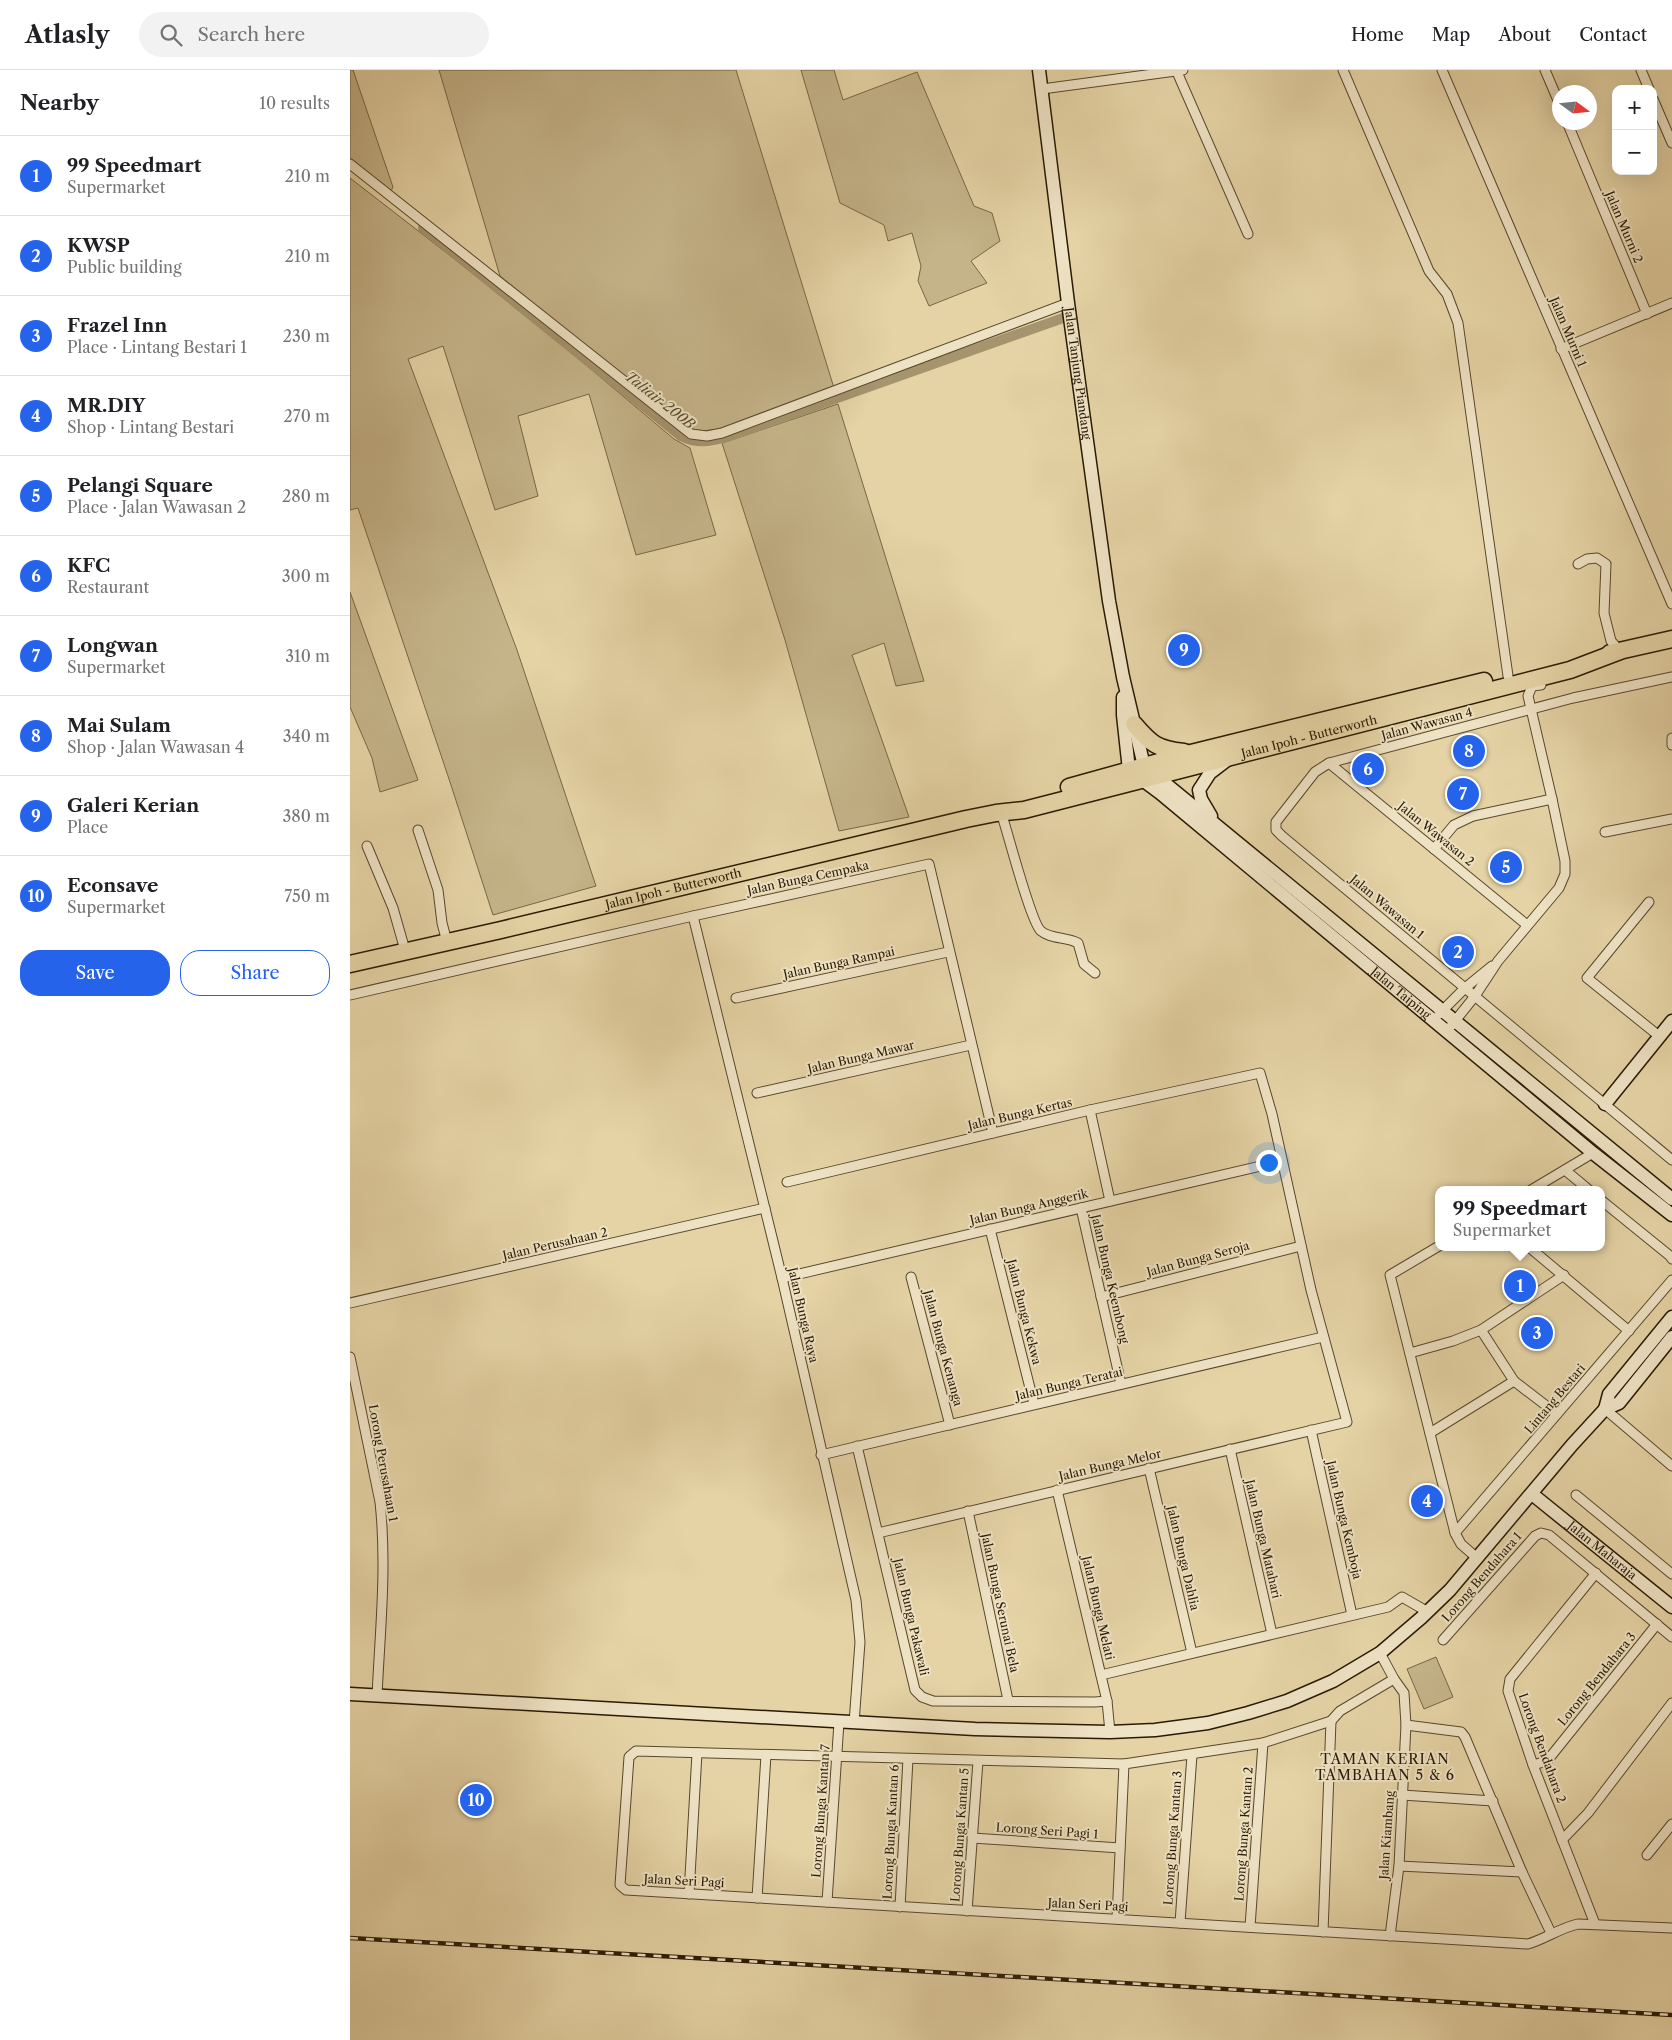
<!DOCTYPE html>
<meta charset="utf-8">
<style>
body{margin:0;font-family:"Libre Caslon Text",serif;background:#f2f2f2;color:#202124}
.controls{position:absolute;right:15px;top:15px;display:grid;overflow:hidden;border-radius:10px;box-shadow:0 5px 20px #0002}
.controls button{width:45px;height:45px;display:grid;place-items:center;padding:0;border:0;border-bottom:1px solid #e0e0e0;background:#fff;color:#202124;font:25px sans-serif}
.compass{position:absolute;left:1202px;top:15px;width:45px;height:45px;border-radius:50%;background:#fff;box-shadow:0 5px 20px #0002;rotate:105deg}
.you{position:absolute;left:918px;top:1092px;width:18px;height:18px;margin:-12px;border:4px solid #fff;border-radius:50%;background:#1a73e8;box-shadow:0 0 0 8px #1a73e833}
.badge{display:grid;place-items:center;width:32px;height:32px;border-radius:50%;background:#2563eb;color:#fff;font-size:16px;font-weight:700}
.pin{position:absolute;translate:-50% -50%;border:2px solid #fff;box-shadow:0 1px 5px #0006}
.popup{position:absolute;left:1085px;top:1116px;width:170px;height:65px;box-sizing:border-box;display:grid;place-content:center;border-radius:10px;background:#fff;filter:drop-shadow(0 1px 4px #0005);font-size:16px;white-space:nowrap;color:#757577}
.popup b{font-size:19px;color:#202124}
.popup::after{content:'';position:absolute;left:50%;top:100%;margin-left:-10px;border:10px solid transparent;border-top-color:#fff}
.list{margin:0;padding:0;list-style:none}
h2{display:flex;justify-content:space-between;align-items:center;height:65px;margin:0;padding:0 20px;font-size:21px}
h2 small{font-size:16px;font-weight:400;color:#757577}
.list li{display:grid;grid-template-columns:32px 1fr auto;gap:15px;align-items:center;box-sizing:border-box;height:80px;padding:0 20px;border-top:1px solid #e0e0e0}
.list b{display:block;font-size:19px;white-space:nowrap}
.list p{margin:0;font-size:16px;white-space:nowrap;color:#757577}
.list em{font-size:16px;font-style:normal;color:#757577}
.actions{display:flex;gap:10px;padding:15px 20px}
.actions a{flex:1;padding:11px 0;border:1px solid #2563eb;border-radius:20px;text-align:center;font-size:18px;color:#2563eb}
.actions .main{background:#2563eb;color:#fff}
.icon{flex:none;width:28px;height:28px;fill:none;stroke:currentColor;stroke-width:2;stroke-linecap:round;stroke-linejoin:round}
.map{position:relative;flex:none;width:1322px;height:1970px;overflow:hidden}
header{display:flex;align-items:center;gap:30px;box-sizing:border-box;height:70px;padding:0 25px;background:#fff;border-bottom:1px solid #e0e0e0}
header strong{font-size:24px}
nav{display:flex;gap:28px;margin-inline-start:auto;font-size:18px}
.search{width:350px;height:45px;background:#f2f2f2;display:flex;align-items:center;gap:12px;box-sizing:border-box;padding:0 18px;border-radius:28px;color:#757577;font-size:19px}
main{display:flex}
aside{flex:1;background:#fff}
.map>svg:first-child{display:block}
</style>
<header>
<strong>Atlasly</strong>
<div class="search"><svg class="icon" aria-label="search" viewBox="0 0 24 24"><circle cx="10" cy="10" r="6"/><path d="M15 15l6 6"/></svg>Search here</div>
<nav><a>Home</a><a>Map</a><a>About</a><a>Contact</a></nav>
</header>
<main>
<aside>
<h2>Nearby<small>10 results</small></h2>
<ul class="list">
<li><span class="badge">1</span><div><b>99 Speedmart</b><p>Supermarket</p></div><em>210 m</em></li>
<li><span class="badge">2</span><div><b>KWSP</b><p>Public building</p></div><em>210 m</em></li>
<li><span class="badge">3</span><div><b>Frazel Inn</b><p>Place · Lintang Bestari 1</p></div><em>230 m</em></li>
<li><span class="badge">4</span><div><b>MR.DIY</b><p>Shop · Lintang Bestari</p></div><em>270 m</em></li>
<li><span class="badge">5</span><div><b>Pelangi Square</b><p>Place · Jalan Wawasan 2</p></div><em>280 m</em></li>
<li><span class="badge">6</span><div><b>KFC</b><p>Restaurant</p></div><em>300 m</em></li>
<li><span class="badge">7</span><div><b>Longwan</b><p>Supermarket</p></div><em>310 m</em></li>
<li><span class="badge">8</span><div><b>Mai Sulam</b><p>Shop · Jalan Wawasan 4</p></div><em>340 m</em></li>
<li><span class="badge">9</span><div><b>Galeri Kerian</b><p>Place</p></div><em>380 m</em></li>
<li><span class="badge">10</span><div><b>Econsave</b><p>Supermarket</p></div><em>750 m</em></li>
</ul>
<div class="actions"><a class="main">Save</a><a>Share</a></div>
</aside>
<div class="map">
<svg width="1322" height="1970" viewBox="0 0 1322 1970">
<rect width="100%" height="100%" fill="#e5d3a5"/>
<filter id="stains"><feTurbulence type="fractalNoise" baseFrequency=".004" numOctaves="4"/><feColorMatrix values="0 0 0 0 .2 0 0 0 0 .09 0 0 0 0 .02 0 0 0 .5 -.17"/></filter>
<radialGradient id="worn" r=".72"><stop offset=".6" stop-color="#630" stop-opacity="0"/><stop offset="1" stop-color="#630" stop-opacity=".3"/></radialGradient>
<g fill="#c5b489" stroke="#776746">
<path d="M 0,0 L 3,0 L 43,117 L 41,121 L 0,88 Z"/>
<path d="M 89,0 L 386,0 L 484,318 L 369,359 L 351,361 L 337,358 L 150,206 Z"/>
<path d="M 451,0 L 484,0 L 493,30 L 567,2 L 624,136 L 642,143 L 650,171 L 621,191 L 637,213 L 579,236 L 568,211 L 571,196 L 562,163 L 538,171 L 534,155 L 490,133 Z"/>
<path d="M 0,108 L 174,243 L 324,369 L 340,378 L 366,465 L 286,485 L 239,324 L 168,346 L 188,426 L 145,440 L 93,276 L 58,289 L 167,580 L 246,816 L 143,845 L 100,712 L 8,438 L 0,440 Z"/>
<path d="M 488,334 L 574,611 L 546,616 L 534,573 L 502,585 L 559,747 L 489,761 L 435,570 L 372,373 Z"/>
<path d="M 0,522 L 68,710 L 30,722 L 22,688 L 0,637 Z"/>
<path d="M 1086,1587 L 1103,1627 L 1074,1639 L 1057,1599 Z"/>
</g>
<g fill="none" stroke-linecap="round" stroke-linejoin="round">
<path stroke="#a5946e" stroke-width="10" d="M 73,158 L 331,366 C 349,375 362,371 380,366 L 716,247"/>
<g stroke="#58482c" stroke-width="11">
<g id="street">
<path d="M 993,0 L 1079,201 L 1097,224 L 1108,253 L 1158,606"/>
<path d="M 1092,0 L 1322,534"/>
<path d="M 1195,0 L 1210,35"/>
<path d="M 1291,0 L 1299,19"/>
<path d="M 827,2 L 898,164"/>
<path d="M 692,19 L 833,0"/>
<path d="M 1303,29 L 1322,73"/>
<path d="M 1217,52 L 1297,244"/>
<path d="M 0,94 L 341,364 L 357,366 L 372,363 L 718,233"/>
<path d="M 1211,279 L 1322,233"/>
<path d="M 1228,494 L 1237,489 L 1247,488 L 1256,494 L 1254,543 L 1261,571 L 1270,581"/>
<path d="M 1322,607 L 1223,628 L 979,693 L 965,702 L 926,752 L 926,760 L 932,766 L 1322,1090"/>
<path d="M 1322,668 L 1322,675"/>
<path d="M 979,693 L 1177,855"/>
<path d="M 651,742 C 657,760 681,853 691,861 C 700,869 717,867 728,873 L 734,894 L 745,903"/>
<path d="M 68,760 L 88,820 L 92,853 L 97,872"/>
<path d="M 1255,762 L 1322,749"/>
<path d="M 17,776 L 43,838 L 55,880"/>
<path d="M 1084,779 L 1104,755 L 1123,746 L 1202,729"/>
<path d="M 1299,832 L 1237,908 L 1309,966"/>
<path d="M 343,846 L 432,1208 L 506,1530 L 510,1572 L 504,1653"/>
<path d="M 0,925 L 343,846 L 579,794 L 643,1063"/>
<path d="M 386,928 L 598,882"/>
<path d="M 1089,944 L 1115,918 L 1142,896"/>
<path d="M 1101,956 L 1125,926 L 1148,891 L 1209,818 L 1215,804 L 1215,791 L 1202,729 L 1178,626 L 1182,616 L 1191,615"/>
<path d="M 407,1023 L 621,975"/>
<path d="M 740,1040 L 760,1131"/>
<path d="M 1215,1100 L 1239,1120"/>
<path d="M 437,1112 L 740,1040 L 910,1003 L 922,1044 L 961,1220 L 997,1352 L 528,1463"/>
<path d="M 1181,1120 L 1243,1083"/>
<path d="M 1251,1130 L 1320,1186 L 1322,1189"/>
<path d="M 731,1138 L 771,1314"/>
<path d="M 640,1159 L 683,1330"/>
<path d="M 1089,1176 L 1040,1205 L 1105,1463 L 1111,1474 L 1127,1488"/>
<path d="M 1179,1177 L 1279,1261"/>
<path d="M 561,1207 L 600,1355"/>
<path d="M 432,1208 L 932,1091"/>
<path d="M 751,1227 L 951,1176"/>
<path d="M 0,1233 L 415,1138"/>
<path d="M 1131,1260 L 1164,1311 L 1207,1344"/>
<path d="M 1060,1283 L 1103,1271 L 1131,1260 L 1214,1205"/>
<path d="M 0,1287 L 30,1432 C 37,1498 30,1560 27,1626"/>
<path d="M 1255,1339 L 1322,1396"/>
<path d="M 961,1360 L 1002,1545"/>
<path d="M 1080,1363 L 1164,1311"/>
<path d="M 507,1376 L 565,1620 L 572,1627 L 583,1631 L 745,1632 L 757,1631"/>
<path d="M 880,1379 L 922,1564"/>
<path d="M 471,1385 L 973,1267"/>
<path d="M 799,1398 L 842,1583"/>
<path d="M 707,1420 L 757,1631 L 760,1662"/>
<path d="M 1226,1425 L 1322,1504"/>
<path d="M 618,1441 L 658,1630"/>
<path d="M 1105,1463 L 1322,1210"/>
<path d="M 1093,1570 L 1185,1466 L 1191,1463 L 1199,1465 L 1322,1567"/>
<path d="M 1030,1583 L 1044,1609 L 1054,1623 L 1056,1655 L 1049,1796 L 1040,1866"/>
<path d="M 751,1605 L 1038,1537 L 1052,1527 L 1078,1542"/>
<path d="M 1044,1609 L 990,1641 L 981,1651 L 913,1673 L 774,1694 L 286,1681 L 279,1687 L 270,1815 L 276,1820 L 1178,1874 C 1195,1869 1210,1858 1228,1854 L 1322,1858"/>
<path d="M 1056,1655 L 1111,1662 L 1115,1667 L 1172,1802 L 1201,1863"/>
<path d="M 1183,1695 L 1197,1691 L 1307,1554"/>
<path d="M 1052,1725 L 1143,1731"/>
<path d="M 622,1768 L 770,1778"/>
<path d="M 1212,1770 L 1238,1743 L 1322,1633"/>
<path d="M 1297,1785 L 1322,1754"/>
<path d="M 1049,1796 L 1172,1802"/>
<path d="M 339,1824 L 347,1683"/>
<path d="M 407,1828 L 416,1685"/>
<path d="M 477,1832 L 489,1652"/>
<path d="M 550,1837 L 558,1689"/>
<path d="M 617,1841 L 628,1691"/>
<path d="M 767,1849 L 774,1694"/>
<path d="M 830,1853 L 842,1685"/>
<path d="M 1245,1854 L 1183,1695 L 1158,1621 L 1160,1609 L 1246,1503"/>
<path d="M 900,1857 L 913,1673"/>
<path d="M 973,1862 L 981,1651"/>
</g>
</g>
<g stroke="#291a03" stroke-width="15">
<g id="secondary">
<path id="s1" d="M 689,0 L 718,233 L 759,531 L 773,607 L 794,696 L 1322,1129"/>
<path id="s2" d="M 773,627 L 773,645 L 779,700 L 810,723 L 1243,1083 L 1322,1145"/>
<path d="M 861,746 L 851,729 L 849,720 L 860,703 L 877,690"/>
<path d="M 1255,1034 L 1322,951"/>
<path d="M 1255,1339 L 1259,1324 L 1322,1247"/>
<path id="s3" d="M 1182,1424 L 1322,1537"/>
<path d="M 0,1624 L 625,1659 L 760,1662 L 805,1660 L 858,1653 L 898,1643 L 937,1631 L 983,1611 L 1030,1583 L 1071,1548 L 1100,1520 L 1222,1375 L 1255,1339 L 1269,1333 L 1322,1267"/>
</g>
</g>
<g stroke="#291a03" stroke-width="19">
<g id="highway">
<path d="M 1260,583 L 1322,569"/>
<path d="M 784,654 C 801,674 807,679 834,682"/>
<path d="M 719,717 L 841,683 L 1134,611"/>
<path id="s4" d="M 0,894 L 151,860 L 616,749 L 646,743 L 674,740 L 1220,600 L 1270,581"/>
</g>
</g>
<use href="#street" stroke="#eee2c4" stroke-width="9"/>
<use href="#secondary" stroke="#eee2c4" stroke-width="12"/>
<use href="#highway" stroke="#e5d3a5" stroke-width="16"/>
<g stroke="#291a03" stroke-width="4.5">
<path id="rail" d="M 0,1868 L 1322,1945"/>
</g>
<use href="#rail" stroke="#eee2c4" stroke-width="2.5" stroke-dasharray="8" stroke-linecap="butt"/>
</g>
<g text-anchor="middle" stroke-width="4" stroke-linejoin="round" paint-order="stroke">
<g font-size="12" fill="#291a03" stroke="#eee2c4">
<text transform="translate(1274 157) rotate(67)" y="4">Jalan Murni 2</text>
<text transform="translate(1218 262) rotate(67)" y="4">Jalan Murni 1</text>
<text dy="4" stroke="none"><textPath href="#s1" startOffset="306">Jalan Tanjung Piandang</textPath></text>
<text transform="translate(1077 654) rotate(-15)" y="4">Jalan Wawasan 4</text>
<text dy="4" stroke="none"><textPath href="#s4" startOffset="986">Jalan Ipoh - Butterworth</textPath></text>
<text transform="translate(1086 764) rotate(39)" y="4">Jalan Wawasan 2</text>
<text transform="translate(458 808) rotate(-12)" y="4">Jalan Bunga Cempaka</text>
<text dy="4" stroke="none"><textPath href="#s4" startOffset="332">Jalan Ipoh - Butterworth</textPath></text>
<text transform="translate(1037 837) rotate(40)" y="4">Jalan Wawasan 1</text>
<text transform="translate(489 893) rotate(-12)" y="4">Jalan Bunga Rampai</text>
<text dy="4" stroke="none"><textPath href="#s2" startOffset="425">Jalan Taiping</textPath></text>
<text transform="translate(511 987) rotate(-13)" y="4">Jalan Bunga Mawar</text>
<text transform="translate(670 1044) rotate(-13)" y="4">Jalan Bunga Kertas</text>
<text transform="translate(679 1137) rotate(-13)" y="4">Jalan Bunga Anggerik</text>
<text transform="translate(205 1174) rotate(-13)" y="4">Jalan Perusahaan 2</text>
<text transform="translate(848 1189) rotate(-15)" y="4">Jalan Bunga Seroja</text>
<text transform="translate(760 1209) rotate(77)" y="4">Jalan Bunga Keembong</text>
<text transform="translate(674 1242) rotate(76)" y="4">Jalan Bunga Kekwa</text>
<text transform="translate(453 1245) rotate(77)" y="4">Jalan Bunga Raya</text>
<text transform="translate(593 1278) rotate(75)" y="4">Jalan Bunga Kenanga</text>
<text transform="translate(719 1314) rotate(-13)" y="4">Jalan Bunga Teratai</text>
<text transform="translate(1205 1329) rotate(-50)" y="4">Lintang Bestari</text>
<text transform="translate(33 1393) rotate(80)" y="4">Lorong Perusahaan 1</text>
<text transform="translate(760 1395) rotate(-13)" y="4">Jalan Bunga Melor</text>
<text transform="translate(994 1450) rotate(77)" y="4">Jalan Bunga Kemboja</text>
<text transform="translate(913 1469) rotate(77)" y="4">Jalan Bunga Matahari</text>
<text dy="4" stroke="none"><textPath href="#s3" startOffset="90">Jalan Maharaja</textPath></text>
<text transform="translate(833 1488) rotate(77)" y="4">Jalan Bunga Dahlia</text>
<text transform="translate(1132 1507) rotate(-49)" y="4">Lorong Bendahara 1</text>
<text transform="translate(650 1533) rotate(78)" y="4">Jalan Bunga Serunai Bela</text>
<text transform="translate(748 1538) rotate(77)" y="4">Jalan Bunga Melati</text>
<text transform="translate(561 1547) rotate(77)" y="4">Jalan Bunga Pakawali</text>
<text transform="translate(1247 1609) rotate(-51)" y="4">Lorong Bendahara 3</text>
<text transform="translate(1192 1678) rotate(70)" y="4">Lorong Bendahara 2</text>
<text transform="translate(471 1741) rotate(-86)" y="4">Lorong Bunga Kantan 7</text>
<text transform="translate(697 1761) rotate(4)" y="4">Lorong Seri Pagi 1</text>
<text transform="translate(541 1762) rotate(-87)" y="4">Lorong Bunga Kantan 6</text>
<text transform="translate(894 1764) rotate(-86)" y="4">Lorong Bunga Kantan 2</text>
<text transform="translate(610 1765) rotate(-86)" y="4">Lorong Bunga Kantan 5</text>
<text transform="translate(1037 1765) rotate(-86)" y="4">Jalan Kiambang</text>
<text transform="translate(823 1768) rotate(-86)" y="4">Lorong Bunga Kantan 3</text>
<text transform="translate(334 1811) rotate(3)" y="4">Jalan Seri Pagi</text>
<text transform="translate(738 1835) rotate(3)" y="4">Jalan Seri Pagi</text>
</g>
<g font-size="14" font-style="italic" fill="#5b4b2e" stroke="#eee2c4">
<text transform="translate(310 330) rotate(38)" y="5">Taliair 200B</text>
</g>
<g font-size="14" letter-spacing="1" fill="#291a03" stroke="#eee2c4">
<text x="1035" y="1694">TAMAN KERIAN<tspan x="1035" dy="16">TAMBAHAN 5 &amp; 6</tspan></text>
</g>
</g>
<rect width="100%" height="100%" filter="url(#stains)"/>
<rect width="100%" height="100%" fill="url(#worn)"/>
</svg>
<div class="controls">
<button>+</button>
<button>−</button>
</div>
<svg class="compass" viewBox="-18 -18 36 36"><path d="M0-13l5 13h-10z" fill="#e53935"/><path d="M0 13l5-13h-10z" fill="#757577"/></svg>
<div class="you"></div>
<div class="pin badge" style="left:1170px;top:1216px">1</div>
<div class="popup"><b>99 Speedmart</b>Supermarket</div>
<div class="pin badge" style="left:1108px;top:882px">2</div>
<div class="pin badge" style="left:1187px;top:1263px">3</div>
<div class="pin badge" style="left:1077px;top:1431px">4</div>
<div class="pin badge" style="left:1156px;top:797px">5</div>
<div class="pin badge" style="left:1018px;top:699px">6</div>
<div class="pin badge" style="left:1113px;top:724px">7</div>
<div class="pin badge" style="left:1119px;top:681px">8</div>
<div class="pin badge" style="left:834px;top:580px">9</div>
<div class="pin badge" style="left:126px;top:1730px">10</div>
</div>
</main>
